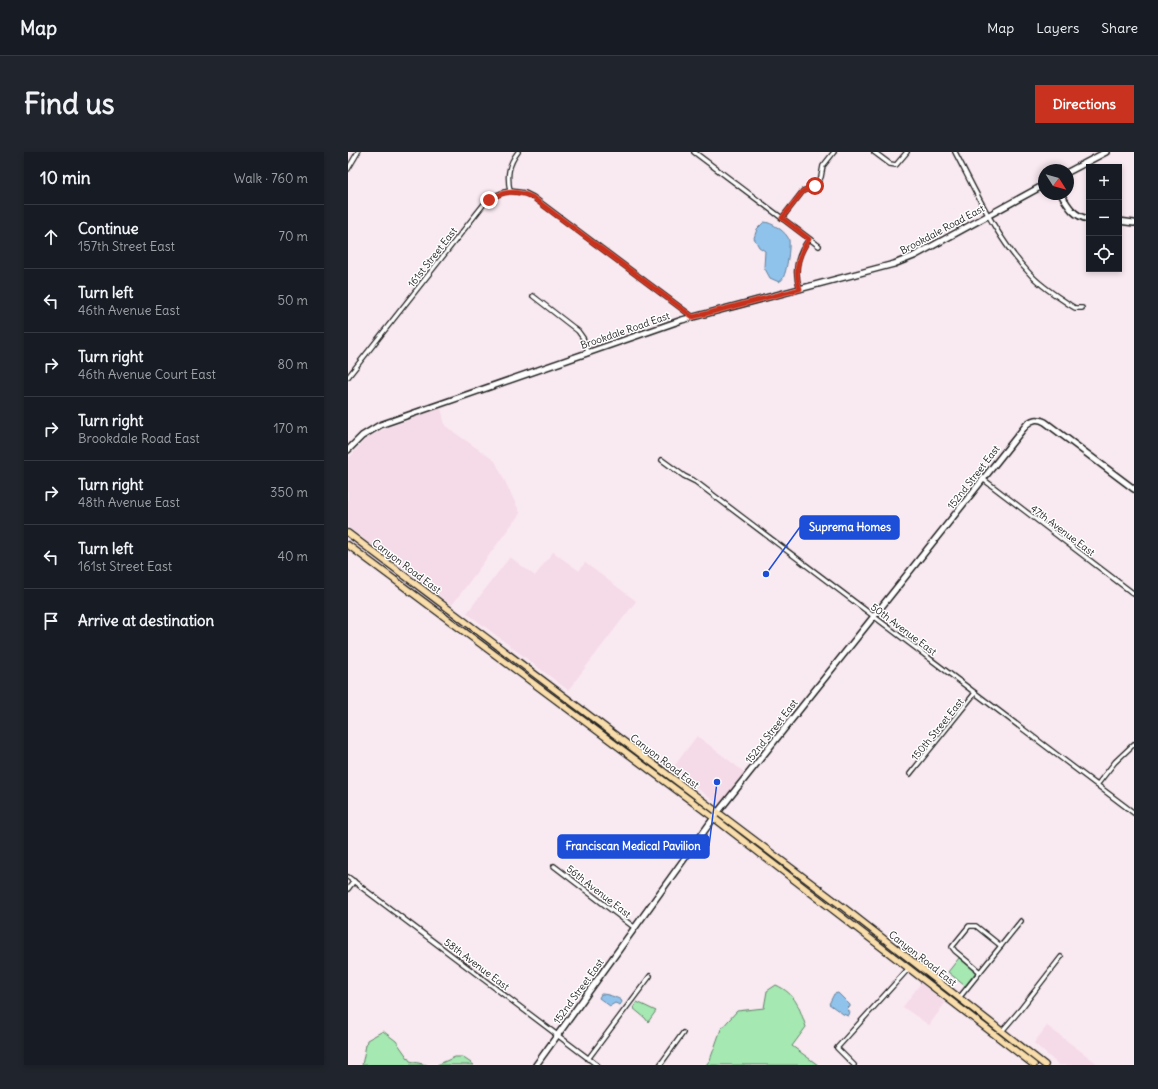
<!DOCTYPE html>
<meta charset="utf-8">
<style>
body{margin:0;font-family:Delius,sans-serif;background:#20242c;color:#f1f3f6}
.controls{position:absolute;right:12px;top:12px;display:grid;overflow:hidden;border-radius:0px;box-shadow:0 2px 6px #0003}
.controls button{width:36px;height:36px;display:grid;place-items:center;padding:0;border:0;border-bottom:1px solid #363941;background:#171b24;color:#f1f3f6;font:20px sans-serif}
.compass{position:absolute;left:690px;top:12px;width:36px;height:36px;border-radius:50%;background:#171b24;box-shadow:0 2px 6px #0003;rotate:127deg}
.stop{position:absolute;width:12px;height:12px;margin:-9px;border:3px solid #c8321e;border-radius:50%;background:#fff}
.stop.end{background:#c8321e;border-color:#fff;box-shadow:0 1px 4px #0008}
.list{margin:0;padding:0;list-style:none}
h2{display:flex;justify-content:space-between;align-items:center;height:52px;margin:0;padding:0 16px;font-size:17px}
h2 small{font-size:13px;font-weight:400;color:#9ea1a6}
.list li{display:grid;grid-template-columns:26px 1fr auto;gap:12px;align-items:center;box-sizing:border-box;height:64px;padding:0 16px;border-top:1px solid #363941}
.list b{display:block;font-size:15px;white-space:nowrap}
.list p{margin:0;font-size:13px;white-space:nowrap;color:#9ea1a6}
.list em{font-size:13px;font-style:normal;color:#9ea1a6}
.icon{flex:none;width:22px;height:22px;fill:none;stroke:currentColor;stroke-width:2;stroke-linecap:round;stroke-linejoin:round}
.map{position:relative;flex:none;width:786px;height:913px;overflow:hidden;border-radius:0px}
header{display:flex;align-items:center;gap:24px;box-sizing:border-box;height:56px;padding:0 20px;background:#171b24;border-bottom:1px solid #363941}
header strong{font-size:19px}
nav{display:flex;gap:22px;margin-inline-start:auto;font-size:14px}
.intro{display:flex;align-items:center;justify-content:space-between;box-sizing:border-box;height:96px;padding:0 24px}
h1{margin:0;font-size:28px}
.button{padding:10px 18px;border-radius:0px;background:#c8321e;color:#fff;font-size:14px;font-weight:700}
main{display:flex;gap:24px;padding:0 24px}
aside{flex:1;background:#171b24;border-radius:0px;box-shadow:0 2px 6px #0003}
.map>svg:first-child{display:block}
</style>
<header>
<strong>Map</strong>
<nav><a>Map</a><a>Layers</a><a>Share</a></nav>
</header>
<div class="intro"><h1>Find us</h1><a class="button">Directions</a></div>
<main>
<aside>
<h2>10 min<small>Walk · 760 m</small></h2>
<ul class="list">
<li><svg class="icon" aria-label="ahead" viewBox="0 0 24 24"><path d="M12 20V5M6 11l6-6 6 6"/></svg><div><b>Continue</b><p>157th Street East</p></div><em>70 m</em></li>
<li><svg class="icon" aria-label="left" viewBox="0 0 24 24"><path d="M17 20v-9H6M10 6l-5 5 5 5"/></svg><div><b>Turn left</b><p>46th Avenue East</p></div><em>50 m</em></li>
<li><svg class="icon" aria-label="right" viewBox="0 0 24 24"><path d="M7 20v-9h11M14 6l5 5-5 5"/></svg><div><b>Turn right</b><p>46th Avenue Court East</p></div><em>80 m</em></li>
<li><svg class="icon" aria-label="right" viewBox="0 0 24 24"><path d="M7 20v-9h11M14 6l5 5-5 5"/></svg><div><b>Turn right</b><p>Brookdale Road East</p></div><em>170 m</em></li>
<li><svg class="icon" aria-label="right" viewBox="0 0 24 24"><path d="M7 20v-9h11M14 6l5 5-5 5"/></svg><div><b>Turn right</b><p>48th Avenue East</p></div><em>350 m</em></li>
<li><svg class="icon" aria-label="left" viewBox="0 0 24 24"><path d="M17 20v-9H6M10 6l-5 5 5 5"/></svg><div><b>Turn left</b><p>161st Street East</p></div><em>40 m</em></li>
<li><svg class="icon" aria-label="arrive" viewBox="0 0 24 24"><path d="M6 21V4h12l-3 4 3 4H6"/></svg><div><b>Arrive at destination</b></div></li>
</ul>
</aside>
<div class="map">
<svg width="786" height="913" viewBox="0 0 786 913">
<rect width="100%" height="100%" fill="#f9e9f1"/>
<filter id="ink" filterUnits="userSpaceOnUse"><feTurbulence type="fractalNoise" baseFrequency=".025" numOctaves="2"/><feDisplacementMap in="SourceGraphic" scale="8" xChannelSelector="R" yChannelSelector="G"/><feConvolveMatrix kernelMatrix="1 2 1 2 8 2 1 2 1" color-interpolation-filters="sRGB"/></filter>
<g filter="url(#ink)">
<g fill="#f5dae7">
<path d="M 93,256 L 97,274 L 147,309 L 172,361 L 104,453 L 0,375 L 0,307 L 16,289 L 29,280 Z"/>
<path d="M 205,400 L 231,419 L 237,411 L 288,449 L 220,538 L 119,461 L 162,405 L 187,424 Z"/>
<path d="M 349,584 L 396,620 L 371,653 L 324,617 Z"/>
<path d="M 573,831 L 597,851 L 581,873 L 555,855 Z"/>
<path d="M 699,874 L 751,913 L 711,913 L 686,891 Z"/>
</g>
<g fill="#a5e8b2" stroke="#608267">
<path d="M 611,806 L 625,818 L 627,821 L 617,834 L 600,820 Z"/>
<path d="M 428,833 C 448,842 451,855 458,875 L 444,894 L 470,913 L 358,913 L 362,908 L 373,877 L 389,859 L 416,856 L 419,839 Z"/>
<path d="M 289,850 L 308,859 L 300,870 L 297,866 L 285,856 Z"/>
<path d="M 35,879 L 48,889 L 62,909 L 79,913 L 14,913 L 19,888 Z"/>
<path d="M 107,905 L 114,905 L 126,913 L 89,913 Z"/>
</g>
<g fill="#90c3ec" stroke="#628099">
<path d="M 416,70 C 423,70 439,80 441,88 C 442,95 439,119 435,126 C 434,129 433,128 431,130 L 422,126 L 416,115 L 417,99 L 411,95 L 406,86 L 409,77 Z"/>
<path d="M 490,841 L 502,853 L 502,855 L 499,856 L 502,861 L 500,864 L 495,862 L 481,852 L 486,842 Z"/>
<path d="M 253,842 C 259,842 268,845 273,848 L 274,850 L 272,853 L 267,851 L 262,854 L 251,846 Z"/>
</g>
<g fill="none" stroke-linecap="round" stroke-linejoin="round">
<g stroke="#1c1c1c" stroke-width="6">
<g id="street">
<path d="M 346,0 L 471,94"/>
<path d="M 526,0 L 542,12 L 548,13 L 559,0"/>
<path d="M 607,0 C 629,42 650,89 683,123 C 694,135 709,144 722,153 L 727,156 L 734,156"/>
<path d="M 0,17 L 10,0"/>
<path d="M 162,39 L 177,41 L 185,45 L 345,165"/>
<path d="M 434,66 L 455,39 L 467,34 L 470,31 L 473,25 L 475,14 L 486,0"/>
<path d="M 452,137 C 445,119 450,102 461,87"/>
<path d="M 185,144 L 230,179 L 235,186 L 240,200"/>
<path d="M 0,225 L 136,52 C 144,45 152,40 162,39 C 159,24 160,13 170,0"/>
<path d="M 314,308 L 336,324 L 348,330 L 786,661"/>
<path d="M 635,327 L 786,442"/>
<path d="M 562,622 L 627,541"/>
<path d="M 749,633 L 767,610 L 786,592"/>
<path d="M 206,714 L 287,776"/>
<path d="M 0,725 L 249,913"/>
<path d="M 0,737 L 6,729"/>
<path d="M 632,820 L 607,799 L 604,795 L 621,774 L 628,774 L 653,794"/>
<path d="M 611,846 L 673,769"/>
<path d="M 654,879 L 672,858 L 713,805"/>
<path d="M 240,907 L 302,824"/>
<path d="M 312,913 L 335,881"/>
<path d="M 506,913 L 489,896 L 561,816"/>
</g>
</g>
<g stroke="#1c1c1c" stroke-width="8">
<g id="secondary">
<path d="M 720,20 L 758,0"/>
<path d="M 713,42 C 720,54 726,65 741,67"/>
<path d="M 771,69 L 786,71"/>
<path d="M 0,298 L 14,284 L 32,273 L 334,168 L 546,112 L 566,104 L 696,33"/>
<path d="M 188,913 L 370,660 L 679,272 C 685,267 690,266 697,270 L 786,337"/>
</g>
</g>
<g stroke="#1c1c1c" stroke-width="8">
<g id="primary">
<path d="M 0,381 L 499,758 L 697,913"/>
<path d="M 0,393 L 366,666 L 686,913"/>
</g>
</g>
<use href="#street" stroke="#fff" stroke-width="3.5"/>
<use href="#secondary" stroke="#fff" stroke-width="5"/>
<use href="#primary" stroke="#f9ddab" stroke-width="5.5"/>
</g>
</g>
<g fill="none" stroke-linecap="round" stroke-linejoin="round" filter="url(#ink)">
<path stroke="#c8321e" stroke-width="5" d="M 141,48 C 155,38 169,38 184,45 L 345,165 L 452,137 C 445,119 451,102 461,87 L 434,66 L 455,39 L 467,34"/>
</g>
<g text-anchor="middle" stroke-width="3" stroke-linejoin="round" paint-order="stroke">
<g font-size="10" fill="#1c1c1c" stroke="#fff">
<text transform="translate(594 77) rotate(-28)" y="4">Brookdale Road East</text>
<text transform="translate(84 105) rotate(-52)" y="4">161st Street East</text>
<text transform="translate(277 178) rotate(-19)" y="4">Brookdale Road East</text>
<text transform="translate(625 325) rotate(-52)" y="4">152nd Street East</text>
<text transform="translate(715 378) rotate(37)" y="4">47th Avenue East</text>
<text transform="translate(59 414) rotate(37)" y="4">Canyon Road East</text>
<text transform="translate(556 477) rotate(37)" y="4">50th Avenue East</text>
<text transform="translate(589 577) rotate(-51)" y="4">150th Street East</text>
<text transform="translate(423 579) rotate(-52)" y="4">152nd Street East</text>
<text transform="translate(317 609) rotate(37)" y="4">Canyon Road East</text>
<text transform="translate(251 739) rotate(38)" y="4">56th Avenue East</text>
<text transform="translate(575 806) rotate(38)" y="4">Canyon Road East</text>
<text transform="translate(129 812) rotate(37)" y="4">58th Avenue East</text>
<text transform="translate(230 839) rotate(-54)" y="4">152nd Street East</text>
</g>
</g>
<path fill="none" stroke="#1d4ed8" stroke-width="1.5" d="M418 422L452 375M369 630L361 694"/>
<g fill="#1d4ed8" stroke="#fff" stroke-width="1.5">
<circle cx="418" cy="422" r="4"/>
<circle cx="369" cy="630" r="4"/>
</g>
<g fill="#1d4ed8" stroke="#1d4ed8" stroke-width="1.5">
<rect x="452" y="364" width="99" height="23" rx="4"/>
<rect x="210" y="683" width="151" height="23" rx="4"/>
</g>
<g font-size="11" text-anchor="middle" font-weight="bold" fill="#fff">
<text x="502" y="379">Suprema Homes</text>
<text x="285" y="698">Franciscan Medical Pavilion</text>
</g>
</svg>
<div class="controls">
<button>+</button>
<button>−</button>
<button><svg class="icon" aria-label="locate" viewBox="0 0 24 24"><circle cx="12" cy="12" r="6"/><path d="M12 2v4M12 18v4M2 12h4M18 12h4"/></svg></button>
</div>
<svg class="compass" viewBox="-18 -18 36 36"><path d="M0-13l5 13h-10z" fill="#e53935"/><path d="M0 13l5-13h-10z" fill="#9ea1a6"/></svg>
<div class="stop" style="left:467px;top:34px"></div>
<div class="stop end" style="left:141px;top:48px"></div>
</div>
</main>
